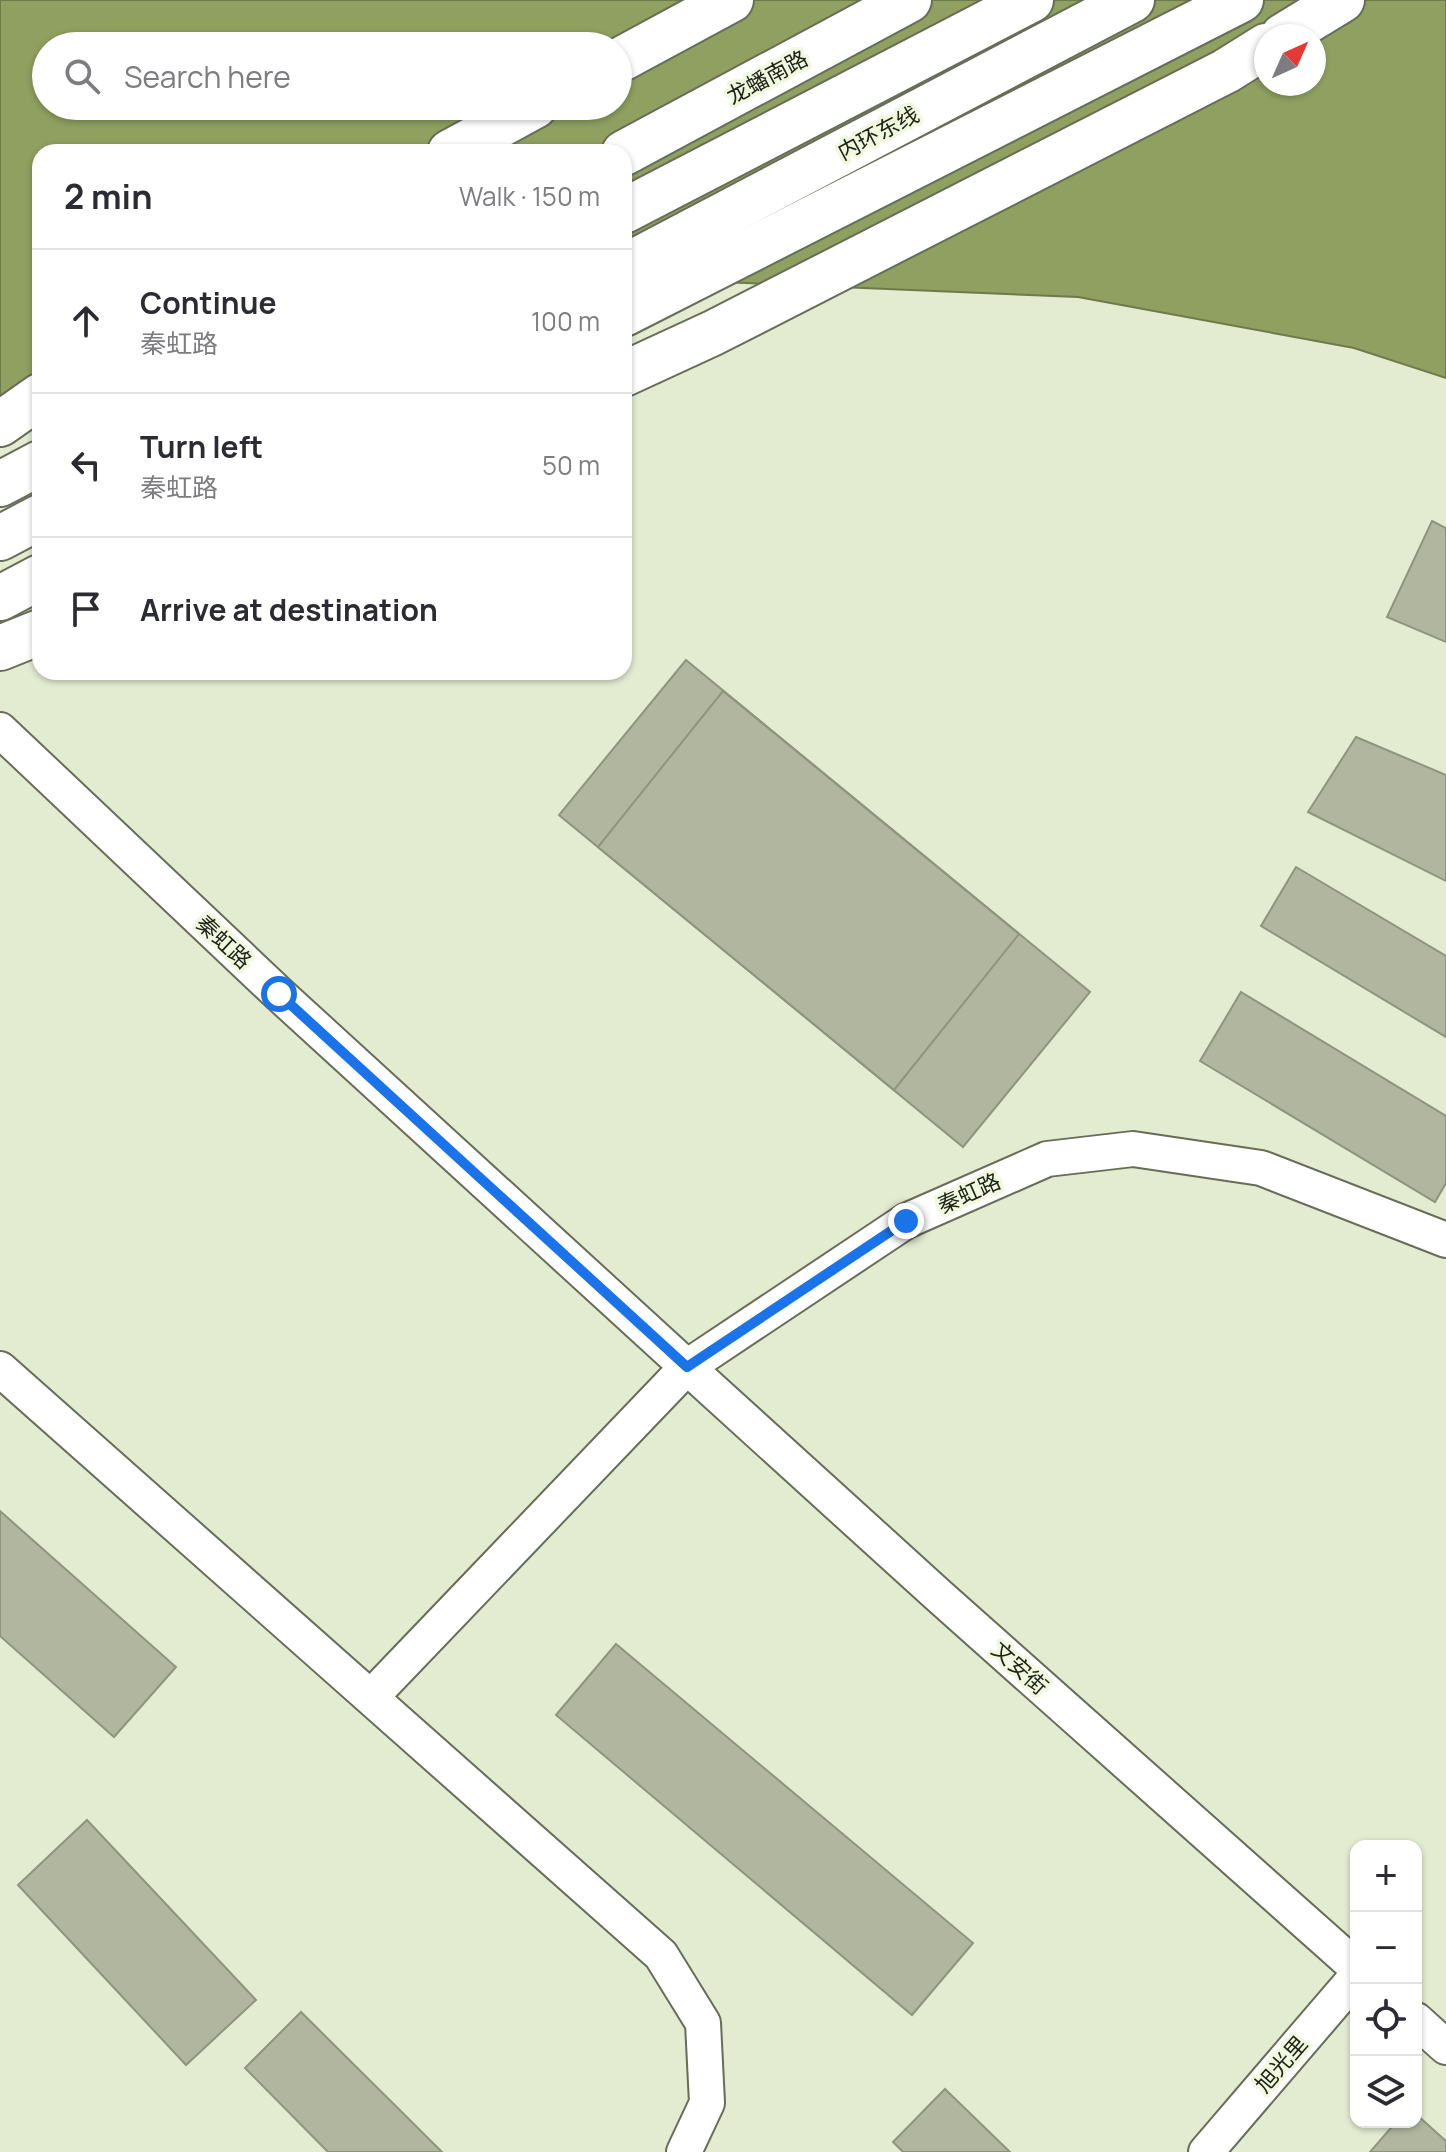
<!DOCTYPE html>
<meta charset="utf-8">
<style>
body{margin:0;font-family:Manrope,"Noto Sans SC",sans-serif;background:#f2f2f3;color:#2b2b33}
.controls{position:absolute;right:24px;bottom:24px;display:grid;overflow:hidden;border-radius:16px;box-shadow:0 2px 6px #0004}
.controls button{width:72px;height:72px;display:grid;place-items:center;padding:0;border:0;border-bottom:2px solid #e1e1e2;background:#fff;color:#2b2b33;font:40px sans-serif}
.compass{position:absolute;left:1254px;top:24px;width:72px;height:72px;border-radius:50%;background:#fff;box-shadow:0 2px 6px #0004;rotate:45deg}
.stop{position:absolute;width:24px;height:24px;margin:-18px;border:6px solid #1a73e8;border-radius:50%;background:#fff}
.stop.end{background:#1a73e8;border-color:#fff;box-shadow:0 2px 8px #0008}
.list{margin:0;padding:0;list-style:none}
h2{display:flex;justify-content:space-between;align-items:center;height:104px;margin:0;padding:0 32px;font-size:34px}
h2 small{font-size:26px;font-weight:400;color:#7c7c81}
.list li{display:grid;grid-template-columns:52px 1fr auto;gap:24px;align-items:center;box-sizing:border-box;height:144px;padding:0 32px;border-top:2px solid #e1e1e2}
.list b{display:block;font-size:30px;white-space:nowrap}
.list p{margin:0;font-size:26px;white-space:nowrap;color:#7c7c81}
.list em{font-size:26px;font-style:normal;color:#7c7c81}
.icon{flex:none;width:44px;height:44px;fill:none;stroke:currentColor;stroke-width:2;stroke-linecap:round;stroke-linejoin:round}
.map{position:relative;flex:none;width:1446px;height:2152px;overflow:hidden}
.search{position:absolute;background:#fff;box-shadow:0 2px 6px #0004;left:32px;top:32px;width:600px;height:88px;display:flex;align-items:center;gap:20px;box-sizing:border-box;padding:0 28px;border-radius:44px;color:#7c7c81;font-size:30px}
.panel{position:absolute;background:#fff;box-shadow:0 2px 6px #0004;left:32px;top:144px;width:600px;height:536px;border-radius:24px}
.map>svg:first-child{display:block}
</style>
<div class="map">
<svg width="1446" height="2152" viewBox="0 0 1446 2152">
<rect width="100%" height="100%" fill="#e3ebd1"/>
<path fill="#8fa060" stroke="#6e7a4b" stroke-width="2" fill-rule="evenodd" d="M 0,0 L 1446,0 L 1446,378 L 1354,348 L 1078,297 L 624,278 L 624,152 L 40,152 L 40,388 L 0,409 ZM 1266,36 L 1314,36 L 1314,84 L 1266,84 ZM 46,46 L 618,46 L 618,106 L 46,106 Z"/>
<g fill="#b0b79e" stroke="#8e957d" stroke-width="2">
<path d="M 1432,521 L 1446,528 L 1446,642 L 1387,617 Z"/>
<path d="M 686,660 L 1090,992 L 963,1147 L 559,815 Z"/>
<path d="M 723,691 L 1019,934 L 894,1090 L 598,847 Z"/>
<path d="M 1356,737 L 1446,775 L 1446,881 L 1308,812 Z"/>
<path d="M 1296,867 L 1446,956 L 1446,1037 L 1261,926 Z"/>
<path d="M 1241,992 L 1446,1116 L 1446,1183 L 1435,1202 L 1200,1061 Z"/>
<path d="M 0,1511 L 176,1667 L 114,1737 L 0,1636 Z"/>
<path d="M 616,1644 L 973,1943 L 912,2015 L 556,1715 Z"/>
<path d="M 87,1820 L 256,2000 L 186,2065 L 18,1885 Z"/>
<path d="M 301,2012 L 442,2152 L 328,2152 L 245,2068 Z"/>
<path d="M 945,2089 L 1010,2152 L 903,2152 L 893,2142 Z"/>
<path d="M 1416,2114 L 1446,2141 L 1446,2152 L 1370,2152 L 1396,2122 L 1416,2122 Z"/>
</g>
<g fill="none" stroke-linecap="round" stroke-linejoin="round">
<g stroke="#676d57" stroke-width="38">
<g id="minor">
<path d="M 0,730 L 279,994 L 687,1367 L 906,1221 L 1047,1159 L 1133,1149 L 1261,1168 L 1446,1240"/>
<path d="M 0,1369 L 661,1955 L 703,2023 L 707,2103 L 684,2152"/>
<path d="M 371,1697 L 687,1367 L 938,1595 L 1356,1967"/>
<path d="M 1416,2020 L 1446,2047"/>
<path d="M 1206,2152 L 1356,1977"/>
</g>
</g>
<g stroke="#676d57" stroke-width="48">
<g id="major">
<path d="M 624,153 L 909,0"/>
<path d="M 624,314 L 1241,0"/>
<path d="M 0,484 L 40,463"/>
</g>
</g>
<g stroke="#676d57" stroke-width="48">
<g id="highway">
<path d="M 1283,36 L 1342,0"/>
<path d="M 618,61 L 731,0"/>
<path d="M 450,152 L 535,106"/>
<path d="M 624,211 L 1031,0"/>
<path d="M 624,267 L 1132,0"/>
<path d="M 624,374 L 713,333 L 1226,71 L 1266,46"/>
<path d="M 0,424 L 40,396"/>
<path d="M 0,538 L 40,517"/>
<path d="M 0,598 L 40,577"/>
<path d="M 0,648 L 40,632"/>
</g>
</g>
<use href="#minor" stroke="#fff" stroke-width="34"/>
<use href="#major" stroke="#fff" stroke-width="44"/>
<use href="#highway" stroke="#fff" stroke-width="44"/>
</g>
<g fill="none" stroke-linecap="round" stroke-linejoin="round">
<path stroke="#1a73e8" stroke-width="10" d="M 279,994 L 687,1367 L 906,1221"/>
</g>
<g text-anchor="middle" stroke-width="7" stroke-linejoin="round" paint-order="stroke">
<g font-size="22" fill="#20231a" stroke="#f0f8de">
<text transform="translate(767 77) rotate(-28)" y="8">龙蟠南路</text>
<text transform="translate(878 133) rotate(-28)" y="8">内环东线</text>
<text transform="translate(224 942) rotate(43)" y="8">秦虹路</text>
<text transform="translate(969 1193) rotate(-24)" y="8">秦虹路</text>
<text transform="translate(1020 1668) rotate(42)" y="8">文安街</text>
<text transform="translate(1281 2064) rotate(-49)" y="8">旭光里</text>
</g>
</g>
</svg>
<div class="controls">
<button>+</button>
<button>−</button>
<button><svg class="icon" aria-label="locate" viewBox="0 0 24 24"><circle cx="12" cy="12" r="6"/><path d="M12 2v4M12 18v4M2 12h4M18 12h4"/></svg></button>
<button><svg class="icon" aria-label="layers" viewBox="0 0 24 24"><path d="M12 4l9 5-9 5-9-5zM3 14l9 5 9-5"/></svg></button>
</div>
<svg class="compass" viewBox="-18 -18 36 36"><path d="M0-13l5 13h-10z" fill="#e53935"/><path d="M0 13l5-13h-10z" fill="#7c7c81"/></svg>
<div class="stop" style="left:279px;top:994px"></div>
<div class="stop end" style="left:906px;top:1221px"></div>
<div class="search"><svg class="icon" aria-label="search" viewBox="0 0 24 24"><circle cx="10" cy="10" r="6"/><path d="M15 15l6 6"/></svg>Search here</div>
<section class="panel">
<h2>2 min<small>Walk · 150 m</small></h2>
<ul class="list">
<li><svg class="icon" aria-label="ahead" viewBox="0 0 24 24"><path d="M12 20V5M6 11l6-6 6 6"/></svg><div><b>Continue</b><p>秦虹路</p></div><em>100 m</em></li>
<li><svg class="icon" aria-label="left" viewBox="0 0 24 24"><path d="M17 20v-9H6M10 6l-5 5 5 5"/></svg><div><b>Turn left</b><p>秦虹路</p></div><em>50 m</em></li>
<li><svg class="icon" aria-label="arrive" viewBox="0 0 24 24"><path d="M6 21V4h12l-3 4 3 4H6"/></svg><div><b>Arrive at destination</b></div></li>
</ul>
</section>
</div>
